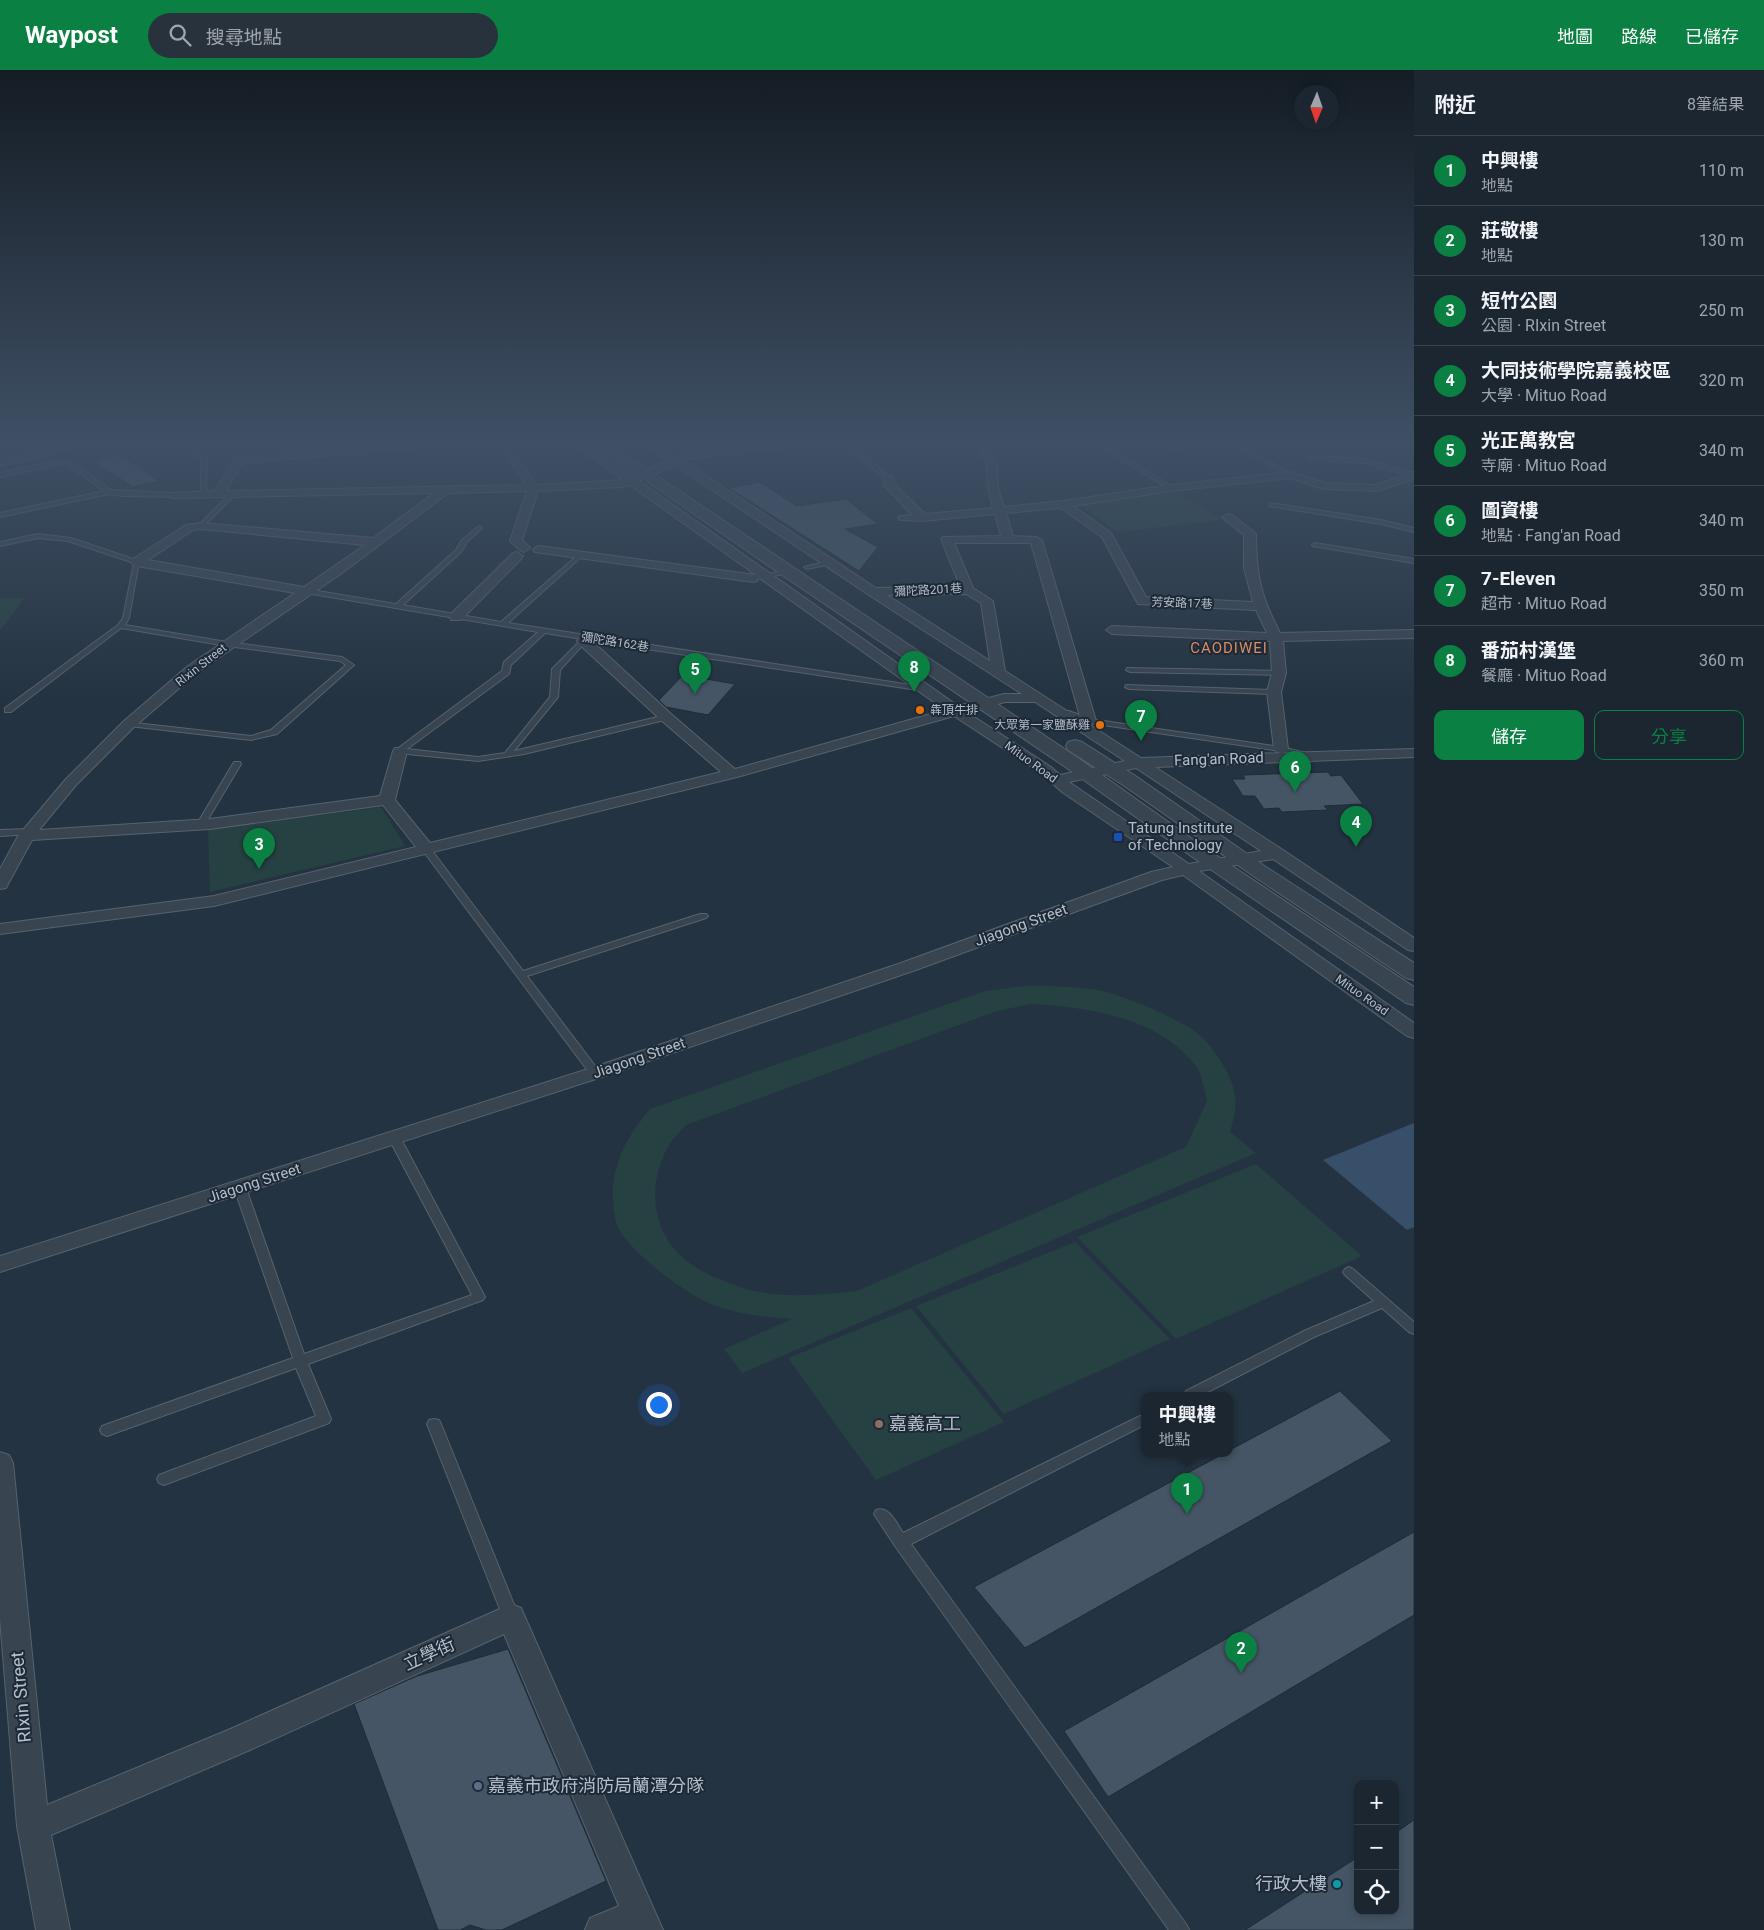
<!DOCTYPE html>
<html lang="zh-TW">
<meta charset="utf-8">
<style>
body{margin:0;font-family:Roboto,"Noto Sans TC",sans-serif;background:#28323d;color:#f1f3f6}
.controls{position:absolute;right:15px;bottom:15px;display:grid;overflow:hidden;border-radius:10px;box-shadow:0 2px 8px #0003}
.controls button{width:45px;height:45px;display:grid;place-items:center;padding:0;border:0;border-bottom:1px solid #39434d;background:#1b2631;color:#f1f3f6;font:25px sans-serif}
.compass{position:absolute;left:1294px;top:15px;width:45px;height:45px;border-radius:50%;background:#1b2631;box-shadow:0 2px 8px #0003;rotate:182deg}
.you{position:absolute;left:658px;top:1334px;width:18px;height:18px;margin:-12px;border:4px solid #fff;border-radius:50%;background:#1a73e8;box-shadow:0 0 0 8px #1a73e833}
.badge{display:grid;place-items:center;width:32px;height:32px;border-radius:50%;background:#0b8043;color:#fff;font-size:16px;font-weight:700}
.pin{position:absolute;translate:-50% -41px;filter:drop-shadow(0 1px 2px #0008)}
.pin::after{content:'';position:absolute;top:26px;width:18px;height:15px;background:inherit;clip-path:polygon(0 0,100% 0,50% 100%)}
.popup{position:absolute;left:1141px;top:1322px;width:92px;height:65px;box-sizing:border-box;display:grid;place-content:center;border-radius:10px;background:#1b2631;filter:drop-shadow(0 1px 4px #0005);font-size:16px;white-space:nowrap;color:#a0a5ab}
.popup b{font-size:19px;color:#f1f3f6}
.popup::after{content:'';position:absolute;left:50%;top:100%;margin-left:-10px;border:10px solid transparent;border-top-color:#1b2631}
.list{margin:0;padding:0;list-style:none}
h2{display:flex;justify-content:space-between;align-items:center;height:65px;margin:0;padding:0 20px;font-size:21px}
h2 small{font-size:16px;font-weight:400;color:#a0a5ab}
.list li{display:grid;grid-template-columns:32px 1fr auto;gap:15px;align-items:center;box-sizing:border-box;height:70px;padding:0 20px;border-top:1px solid #39434d}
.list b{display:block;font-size:19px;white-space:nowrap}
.list p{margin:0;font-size:16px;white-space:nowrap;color:#a0a5ab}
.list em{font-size:16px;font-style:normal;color:#a0a5ab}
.actions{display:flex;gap:10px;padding:15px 20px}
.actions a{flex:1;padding:11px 0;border:1px solid #0b8043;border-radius:10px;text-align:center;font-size:18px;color:#0b8043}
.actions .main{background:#0b8043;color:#fff}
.icon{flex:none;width:28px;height:28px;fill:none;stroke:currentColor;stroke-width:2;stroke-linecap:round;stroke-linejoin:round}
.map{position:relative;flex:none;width:1414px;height:1860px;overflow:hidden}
header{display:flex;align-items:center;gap:30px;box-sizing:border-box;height:70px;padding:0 25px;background:#0b8043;color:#fff}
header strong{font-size:24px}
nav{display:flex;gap:28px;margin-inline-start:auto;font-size:18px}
.search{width:350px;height:45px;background:#28323d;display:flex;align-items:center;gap:12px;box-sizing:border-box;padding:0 18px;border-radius:28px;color:#a0a5ab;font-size:19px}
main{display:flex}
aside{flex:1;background:#1b2631}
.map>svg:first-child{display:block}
</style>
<header>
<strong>Waypost</strong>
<div class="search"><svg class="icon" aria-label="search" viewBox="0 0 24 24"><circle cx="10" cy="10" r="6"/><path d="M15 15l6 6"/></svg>搜尋地點</div>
<nav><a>地圖</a><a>路線</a><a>已儲存</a></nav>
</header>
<main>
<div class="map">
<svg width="1414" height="1860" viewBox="0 0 1414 1860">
<rect width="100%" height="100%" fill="#243341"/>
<g fill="#264142" fill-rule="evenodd">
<path d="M 1177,422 L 1221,450 L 1118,462 L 1078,434 Z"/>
<path d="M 0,528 L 24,528 L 0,561 Z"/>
<path d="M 381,737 L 405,776 L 210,822 L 208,760 Z"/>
<path d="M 1024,916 C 1048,916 1073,916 1097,920 C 1121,924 1187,951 1204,969 C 1217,983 1232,1006 1235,1025 C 1237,1038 1233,1051 1230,1062 L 1256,1083 L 742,1303 L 724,1279 L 792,1249 C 766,1247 741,1245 716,1236 C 699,1230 682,1218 667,1207 C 653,1197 623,1171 617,1155 C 615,1151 615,1145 614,1140 C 608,1100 625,1069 650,1039 L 985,921 ZM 1031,934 C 1087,937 1158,947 1195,995 C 1202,1004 1204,1019 1207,1031 L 1186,1077 L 857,1221 C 820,1225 779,1229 743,1218 C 721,1211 692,1199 677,1182 C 649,1152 649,1106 671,1072 C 675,1066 681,1061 686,1055 L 997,941 Z"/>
<path d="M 1256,1094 L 1362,1186 L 1176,1269 L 1077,1167 Z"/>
<path d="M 1075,1172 L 1170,1269 L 1004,1344 L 916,1236 Z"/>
<path d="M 911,1238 L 1004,1352 L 876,1410 L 788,1288 Z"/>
</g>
<path fill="#384f69" d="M 1414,1053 L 1414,1157 L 1407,1160 L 1323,1090 Z"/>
<g fill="#455565" stroke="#1f2b38">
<path d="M 120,385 L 159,411 L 133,417 L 94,391 Z"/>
<path d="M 760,412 L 797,436 L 846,429 L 878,454 L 845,459 L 878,477 L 859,501 L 729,418 Z"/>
<path d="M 683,605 L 735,614 L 708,645 L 666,637 L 659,630 Z"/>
<path d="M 1328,702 L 1331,706 L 1341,705 L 1363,734 L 1324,736 L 1328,740 L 1282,742 L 1279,738 L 1264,739 L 1255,726 L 1243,726 L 1232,709 L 1245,709 L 1243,705 Z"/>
<path d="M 1340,1321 L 1392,1371 L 1025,1578 L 974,1517 L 1225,1383 L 1230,1383 L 1230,1380 Z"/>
<path d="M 1414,1462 L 1414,1545 L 1108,1727 L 1064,1661 Z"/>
<path d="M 508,1579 L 606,1811 L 502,1860 L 486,1860 L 470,1855 L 460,1860 L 438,1860 L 354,1634 L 417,1606 Z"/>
<path d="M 1414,1750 L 1414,1860 L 1245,1860 L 1358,1787 L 1358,1841 L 1395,1841 L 1395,1763 Z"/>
</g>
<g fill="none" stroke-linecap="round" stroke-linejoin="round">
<g stroke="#57626e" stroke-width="2">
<g id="service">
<path d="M 187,370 L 193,370 L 207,389 L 206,424 L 201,423 L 201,389 Z"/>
<path d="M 837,370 L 844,370 L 890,407 L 890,409 L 886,409 Z"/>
<path d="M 1090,370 L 1097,370 L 1174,418 L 1169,419 Z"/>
<path d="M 1212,370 L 1231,370 L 1294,405 L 1289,406 L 1226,371 L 1173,379 L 1170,377 Z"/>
<path d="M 1326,370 L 1333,370 L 1343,376 L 1338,377 Z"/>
<path d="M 1310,386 L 1365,389 L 1414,403 L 1414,407 L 1365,393 L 1308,389 L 1308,387 Z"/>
<path d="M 67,389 L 111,420 L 174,423 L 177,425 L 174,427 L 124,426 L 109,424 L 0,447 L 0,443 L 104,421 L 66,393 L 0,407 L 0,403 Z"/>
<path d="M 231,423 L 236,424 L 203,457 L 199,457 L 199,455 Z"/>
<path d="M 1271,433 L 1381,450 L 1414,458 L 1414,462 L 1381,454 L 1269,436 L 1269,434 Z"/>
<path d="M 479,456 L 482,458 L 467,472 L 461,482 L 403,535 L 501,552 L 579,484 L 581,485 L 581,487 L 508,553 L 924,617 L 928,619 L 924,621 L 587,570 L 560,600 L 558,627 L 514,681 L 666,645 L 670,647 L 669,649 L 524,684 L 478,691 L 397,683 L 397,679 L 502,601 L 504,592 L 538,562 L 306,523 L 303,521 L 306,519 L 396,534 L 456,480 L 462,470 ZM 545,563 L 582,569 L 552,599 L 550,627 L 505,683 L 478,687 L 407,679 L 509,604 L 511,595 Z"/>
<path d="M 38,464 L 71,468 L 139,491 L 129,548 L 125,555 L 227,572 L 342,587 L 354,595 L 277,664 L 251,670 L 129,656 L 125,654 L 126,652 L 251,666 L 271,660 L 346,595 L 340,591 L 227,576 L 121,558 L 11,642 L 5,642 L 5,638 L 118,555 L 123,548 L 134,493 L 68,471 L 38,468 L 0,476 L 0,472 Z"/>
<path d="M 1315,473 L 1414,489 L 1414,493 L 1313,476 L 1312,475 Z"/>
<path d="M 828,491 L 831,493 L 830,494 L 807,499 L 804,497 Z"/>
<path d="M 787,500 L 790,502 L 789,503 L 753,510 L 750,508 Z"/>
<path d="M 1127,598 L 1279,601 L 1283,603 L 1279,605 L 1130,602 L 1126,600 Z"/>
<path d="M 1126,615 L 1274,620 L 1278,622 L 1274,624 L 1129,619 L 1125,617 Z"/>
<path d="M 1063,641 L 1069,641 L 1090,649 L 1281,677 L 1311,684 L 1312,686 L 1308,688 L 1281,681 L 1089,653 L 1063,645 Z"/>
<path d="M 234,692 L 240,692 L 241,694 L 204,756 L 198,756 L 197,754 Z"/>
<path d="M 30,759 L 33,760 L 34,762 L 33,764 L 0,766 L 0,760 Z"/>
<path d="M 427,777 L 430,778 L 523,901 L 700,844 L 706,844 L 708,846 L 706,848 L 527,906 L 599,1001 L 600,1003 L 595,1006 L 591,1005 L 424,782 L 423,780 Z"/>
<path d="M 394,1063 L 398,1064 L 400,1067 L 485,1227 L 483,1230 L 308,1294 L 331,1349 L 329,1353 L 169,1413 L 164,1415 L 159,1413 L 157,1409 L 159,1405 L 316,1346 L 296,1298 L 107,1366 L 102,1364 L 100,1360 L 102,1356 L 293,1288 L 234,1118 L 236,1115 L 244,1115 L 246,1118 L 304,1284 L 472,1225 L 388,1067 L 390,1064 Z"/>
<path d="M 1349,1197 L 1353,1199 L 1414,1252 L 1414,1264 L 1409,1262 L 1382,1238 L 1314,1267 L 1202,1325 L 1184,1325 L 1186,1321 L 1304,1261 L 1374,1231 L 1345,1205 L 1343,1202 L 1345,1199 Z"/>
<path d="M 1144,1344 L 1144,1355 L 911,1474 L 1186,1854 L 1189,1860 L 1169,1860 L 895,1476 L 874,1444 L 876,1440 C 889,1435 897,1454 903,1463 Z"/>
<path d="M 434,1349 L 439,1350 L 441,1354 L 519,1547 L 516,1552 L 511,1554 L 506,1552 L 503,1547 L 427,1354 L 429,1350 Z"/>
</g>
</g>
<g stroke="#57626e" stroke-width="2">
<g id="minor">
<path d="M 74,370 L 90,370 L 52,384 L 0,396 L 0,390 L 45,380 Z"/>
<path d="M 452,370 L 505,370 L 537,415 L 623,410 L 569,370 L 581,370 L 632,406 L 668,390 L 639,370 L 651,370 L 677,387 L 689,382 L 799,370 L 834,370 L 829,373 L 691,388 L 684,391 L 876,518 L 960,516 L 941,469 L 943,467 L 1001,466 L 995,444 L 922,451 L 900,450 L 898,448 L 900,446 L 912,445 L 884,415 L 884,406 L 892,406 L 894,414 L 925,444 L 993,438 L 988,418 L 987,394 L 975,370 L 985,370 L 997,394 L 998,418 L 1004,437 L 1063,431 L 1171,415 L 1291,402 L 1325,413 L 1376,415 L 1414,402 L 1414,409 L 1377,421 L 1324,419 L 1290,408 L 1171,421 L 1073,436 L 1111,463 L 1146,527 L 1253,532 L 1244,498 L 1244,465 L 1224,449 L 1222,447 L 1228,444 L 1232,445 L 1256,464 C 1256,506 1261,526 1280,563 L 1414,560 L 1414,568 L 1283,571 L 1286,603 L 1281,622 L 1288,679 L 1286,682 L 1282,683 L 1414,679 L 1414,687 L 1155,697 L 1283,780 L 1414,868 L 1414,881 L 1408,880 L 1273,789 L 1199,801 L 1414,953 L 1414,968 L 1407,966 L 1183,805 L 1162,810 L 913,901 L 602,1007 L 0,1202 L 0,1186 L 588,999 L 901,893 L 1151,802 L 1173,797 L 1062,722 L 1041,703 L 954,646 L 737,707 L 214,836 L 0,864 L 0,854 L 214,826 L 416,777 L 383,735 L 210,759 L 32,770 L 8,814 L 6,818 L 0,819 L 0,799 L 18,766 L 66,709 L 124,651 L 188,596 L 295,523 L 137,496 L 133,495 L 131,492 L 133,489 L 186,455 L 201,453 L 373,468 L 434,423 L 174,428 L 170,427 L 169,425 L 170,423 L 215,421 L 235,388 L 239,387 ZM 496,371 L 526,415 L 226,421 L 242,393 ZM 675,395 L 869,525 L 1022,624 L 1004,624 L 958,636 L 639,411 ZM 630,415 L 756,505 L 539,476 L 535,478 L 533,480 L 535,482 L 753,512 L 757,511 L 758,507 L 945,640 L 735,699 L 671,644 L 591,570 L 593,568 L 591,565 L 586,564 L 581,565 L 577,571 L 579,574 L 661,650 L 721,702 L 430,773 L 395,730 L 407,681 L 405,678 L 395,678 L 393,681 L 380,726 L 210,749 L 39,760 L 76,715 L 134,657 L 198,602 L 342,503 L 448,423 L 527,421 L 510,471 L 520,480 L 524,482 L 530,478 L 522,470 L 538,421 L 623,417 ZM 1061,438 L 1102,467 L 1138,534 L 1256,540 L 1267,563 L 1112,556 L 1106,560 L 1112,564 L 1270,571 L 1272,603 L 1267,622 L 1274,679 L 1276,682 L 1281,683 L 1141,688 L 1090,655 L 1096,651 L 1042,470 L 1036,467 L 1013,466 L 1006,443 ZM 201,459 L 365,475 L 304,517 L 148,490 L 193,460 ZM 954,473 L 1031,473 L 1081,650 L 1005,601 L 993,531 L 973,518 ZM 966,524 L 981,533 L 990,591 L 887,525 ZM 1005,632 L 1035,632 L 1125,691 L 1060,705 L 1051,697 L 968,643 ZM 1136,698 L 1261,781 L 1189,794 L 1069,712 Z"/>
<path d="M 1387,370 L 1404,370 L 1414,373 L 1414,379 Z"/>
<path d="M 517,482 L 523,486 L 521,489 L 461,550 L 451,550 L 450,547 L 451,544 L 513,483 Z"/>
<path d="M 0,1382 L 9,1385 L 13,1393 L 47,1735 L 228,1660 L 511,1534 L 521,1538 L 663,1860 L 585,1860 L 590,1848 L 619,1836 L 504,1564 L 250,1680 L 51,1765 L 70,1860 L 36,1860 L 17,1756 L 0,1549 Z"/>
</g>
</g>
<g stroke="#57626e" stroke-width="2">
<g id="tertiary">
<path d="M 588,370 L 603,370 L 1078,688 L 1205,778 L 1414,917 L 1414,935 L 1406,933 L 1191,786 L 1064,696 L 782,505 Z"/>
<path d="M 1075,670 L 1082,672 L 1137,707 L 1266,797 L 1414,893 L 1414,910 L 1406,908 L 1252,805 L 1123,715 L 1068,680 L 1066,676 L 1068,672 Z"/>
</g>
</g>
<use href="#service" fill="#394451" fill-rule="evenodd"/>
<use href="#minor" fill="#394451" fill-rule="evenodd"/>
<use href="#tertiary" fill="#394451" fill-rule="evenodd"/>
</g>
<linearGradient id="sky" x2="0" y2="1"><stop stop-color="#141c24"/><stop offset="0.59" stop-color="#3f5065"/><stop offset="1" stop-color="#3f5065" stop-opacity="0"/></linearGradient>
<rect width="1414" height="631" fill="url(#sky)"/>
<g fill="#e8710a" stroke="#1d2936" stroke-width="2">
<circle cx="920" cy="640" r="5"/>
<circle cx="1100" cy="655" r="5"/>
</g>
<rect fill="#1a4fb4" stroke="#1d2936" stroke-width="2" x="1113" y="762" width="10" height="10" rx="2.5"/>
<circle fill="#8d6e63" stroke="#1d2936" stroke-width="2" cx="879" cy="1354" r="5"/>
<circle fill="#5c6f8a" stroke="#1d2936" stroke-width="2" cx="478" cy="1716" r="5"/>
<circle fill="#0f9aa8" stroke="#1d2936" stroke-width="2" cx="1337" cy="1814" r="5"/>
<g text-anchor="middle" stroke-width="4" stroke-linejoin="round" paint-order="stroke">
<g font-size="12" fill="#b5bfcb" stroke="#1d2936">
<text transform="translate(928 520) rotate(-3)" y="4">彌陀路201巷</text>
<text transform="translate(1182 533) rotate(2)" y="4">芳安路17巷</text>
<text transform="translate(615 572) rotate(9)" y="4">彌陀路162巷</text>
<text transform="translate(201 595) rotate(-38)" y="4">RIxin Street</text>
<text transform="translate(1031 692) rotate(36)" y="4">Mituo Road</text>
<text transform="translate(1362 925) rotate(35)" y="4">Mituo Road</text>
</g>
<g font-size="12" fill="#b5bfcb" stroke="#1d2936" text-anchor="start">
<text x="930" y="644">犇頂牛排</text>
<text x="1090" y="659" text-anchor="end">大眾第一家鹽酥雞</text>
</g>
<g font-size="15" letter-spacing="1" fill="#d98d62" stroke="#1d2936">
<text x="1229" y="583">CAODIWEI</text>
</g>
<g font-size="15" fill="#b5bfcb" stroke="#1d2936">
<text transform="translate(1219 689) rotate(-2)" y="5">Fang'an Road</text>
<text transform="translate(1021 855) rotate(-20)" y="5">Jiagong Street</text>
<text transform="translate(639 988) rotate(-19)" y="5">Jiagong Street</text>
<text transform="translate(254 1113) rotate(-18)" y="5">Jiagong Street</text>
</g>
<g font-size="15" fill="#b5bfcb" stroke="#1d2936" text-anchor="start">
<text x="1128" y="763">Tatung Institute<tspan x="1128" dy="17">of Technology</tspan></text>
</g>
<g font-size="18" fill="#b5bfcb" stroke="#1d2936" text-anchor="start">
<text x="889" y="1360">嘉義高工</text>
<text x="488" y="1722">嘉義市政府消防局蘭潭分隊</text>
<text x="1327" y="1820" text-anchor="end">行政大樓</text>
</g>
<g font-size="18" fill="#b5bfcb" stroke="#1d2936">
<text transform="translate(429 1584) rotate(-24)" y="6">立學街</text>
<text transform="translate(21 1627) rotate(-95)" y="6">RIxin Street</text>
</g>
</g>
</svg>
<div class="controls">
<button>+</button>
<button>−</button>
<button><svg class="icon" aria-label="locate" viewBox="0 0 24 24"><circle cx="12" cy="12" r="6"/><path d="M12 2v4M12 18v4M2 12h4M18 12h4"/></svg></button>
</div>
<svg class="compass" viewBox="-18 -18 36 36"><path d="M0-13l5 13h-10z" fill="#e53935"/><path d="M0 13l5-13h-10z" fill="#a0a5ab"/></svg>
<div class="you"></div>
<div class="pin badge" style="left:1187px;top:1444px">1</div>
<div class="popup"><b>中興樓</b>地點</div>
<div class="pin badge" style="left:1241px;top:1603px">2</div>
<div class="pin badge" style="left:259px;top:799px">3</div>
<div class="pin badge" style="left:1356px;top:777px">4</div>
<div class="pin badge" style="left:695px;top:624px">5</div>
<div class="pin badge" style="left:1295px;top:722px">6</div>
<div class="pin badge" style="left:1141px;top:671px">7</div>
<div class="pin badge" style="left:914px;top:622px">8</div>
</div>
<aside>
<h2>附近<small>8筆結果</small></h2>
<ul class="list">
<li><span class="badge">1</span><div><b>中興樓</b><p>地點</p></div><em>110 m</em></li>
<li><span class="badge">2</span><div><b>莊敬樓</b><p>地點</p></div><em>130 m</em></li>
<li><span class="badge">3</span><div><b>短竹公園</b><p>公園 · RIxin Street</p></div><em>250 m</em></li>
<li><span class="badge">4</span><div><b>大同技術學院嘉義校區</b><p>大學 · Mituo Road</p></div><em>320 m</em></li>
<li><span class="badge">5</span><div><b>光正萬教宮</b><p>寺廟 · Mituo Road</p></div><em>340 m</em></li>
<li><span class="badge">6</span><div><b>圖資樓</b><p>地點 · Fang'an Road</p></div><em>340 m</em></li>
<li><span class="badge">7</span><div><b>7-Eleven</b><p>超市 · Mituo Road</p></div><em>350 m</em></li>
<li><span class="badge">8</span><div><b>番茄村漢堡</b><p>餐廳 · Mituo Road</p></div><em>360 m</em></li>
</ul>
<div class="actions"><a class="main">儲存</a><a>分享</a></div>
</aside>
</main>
